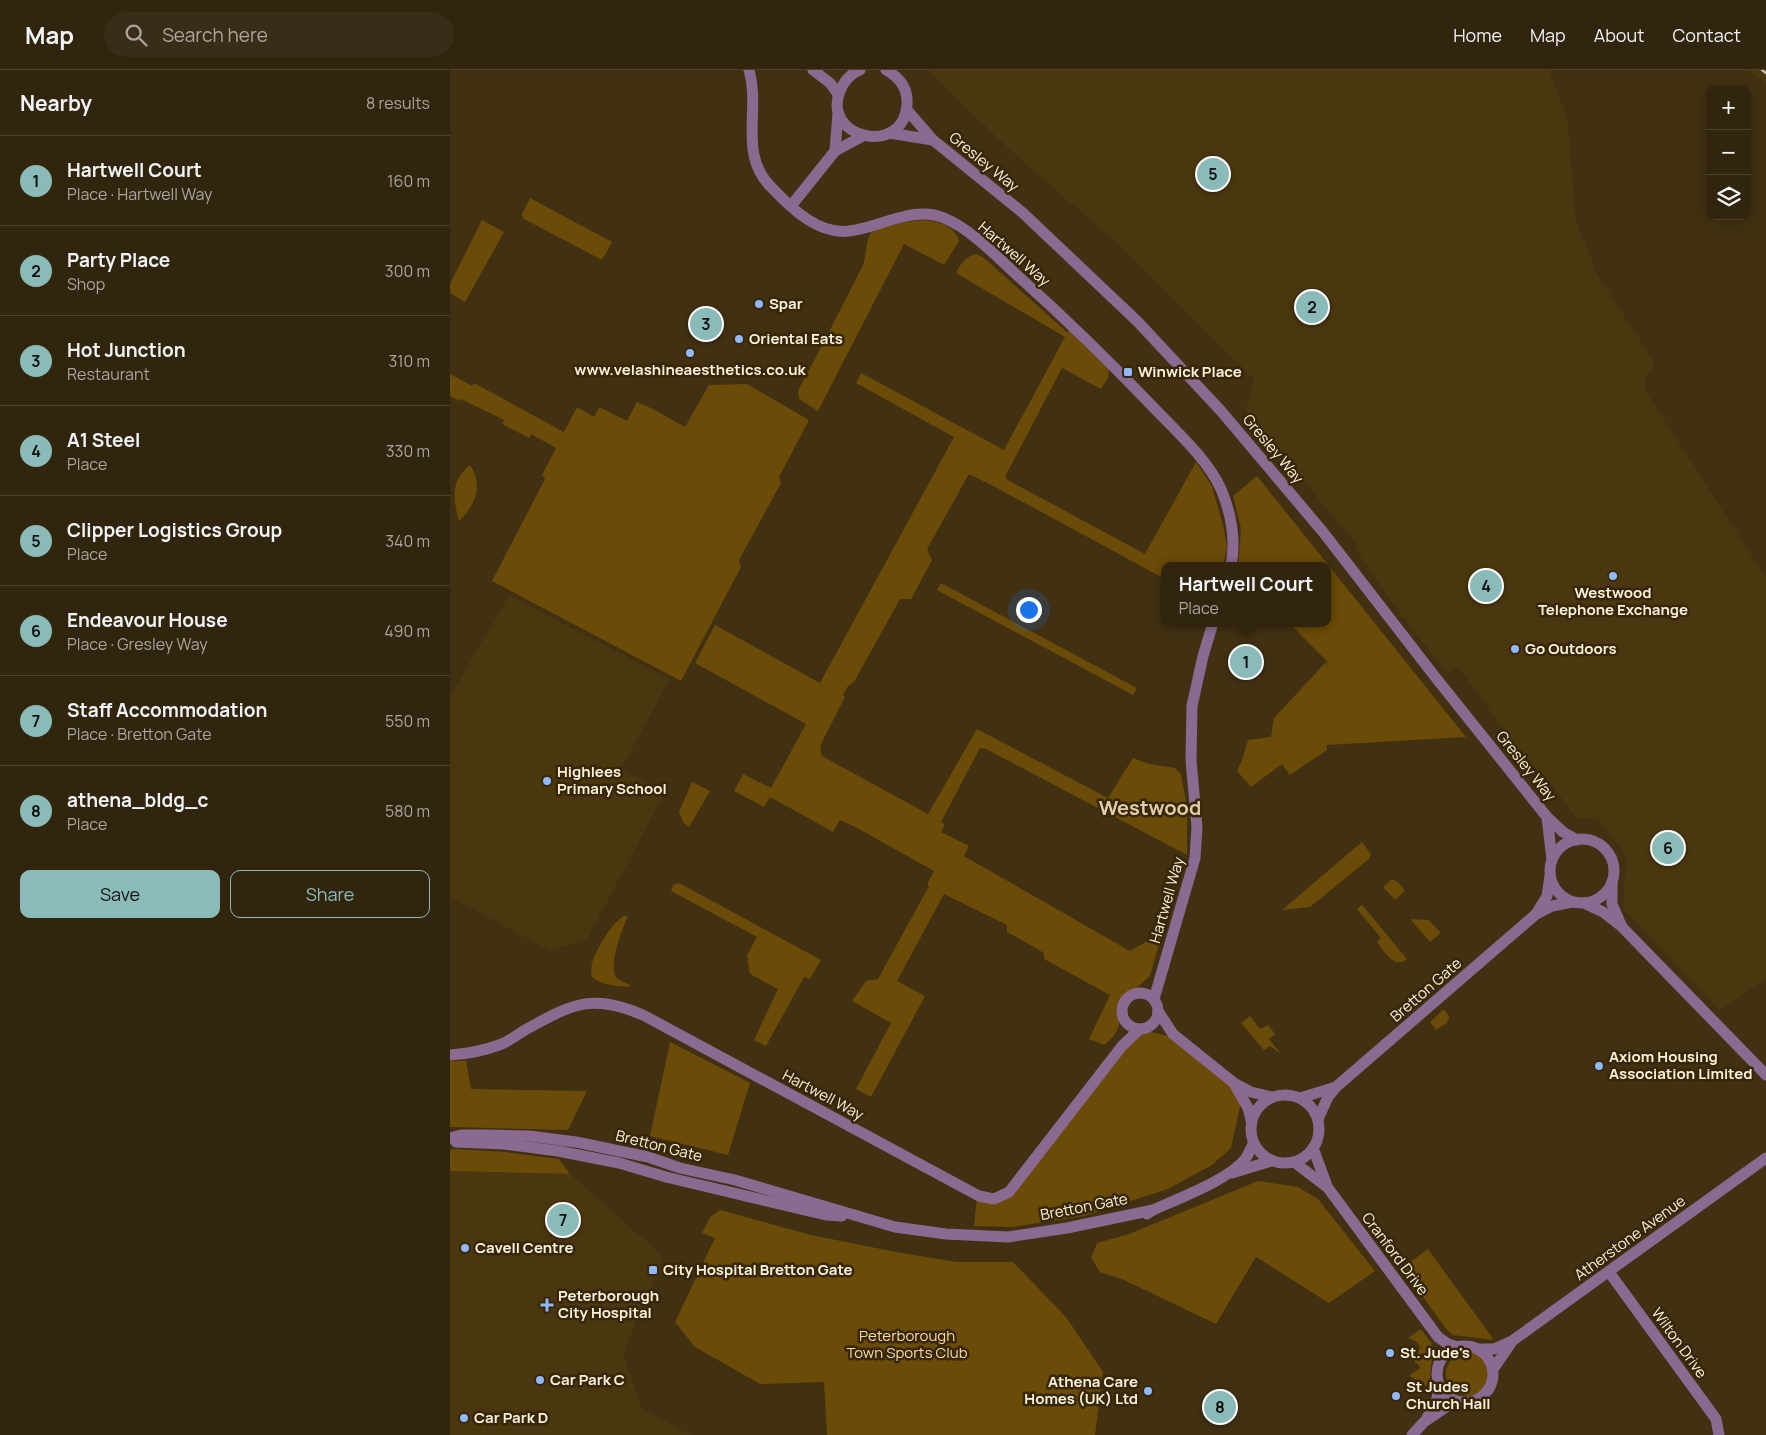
<!DOCTYPE html>
<meta charset="utf-8">
<style>
body{margin:0;font-family:Manrope,sans-serif;background:#392d17;color:#f1f3f6}
.controls{position:absolute;right:15px;top:15px;display:grid;overflow:hidden;border-radius:10px;box-shadow:0 2px 12px #0003}
.controls button{width:45px;height:45px;display:grid;place-items:center;padding:0;border:0;border-bottom:1px solid #4c422e;background:#31250e;color:#f1f3f6;font:25px sans-serif}
.you{position:absolute;left:578px;top:539px;width:18px;height:18px;margin:-12px;border:4px solid #fff;border-radius:50%;background:#1a73e8;box-shadow:0 0 0 8px #1a73e833}
.badge{display:grid;place-items:center;width:32px;height:32px;border-radius:50%;background:#8bbbb9;color:#111;font-size:16px;font-weight:700}
.pin{position:absolute;translate:-50% -50%;border:2px solid #fff;box-shadow:0 1px 5px #0006}
.popup{position:absolute;left:711px;top:492px;width:170px;height:65px;box-sizing:border-box;display:grid;place-content:center;border-radius:10px;background:#31250e;filter:drop-shadow(0 1px 4px #0005);font-size:16px;white-space:nowrap;color:#a8a59e}
.popup b{font-size:19px;color:#f1f3f6}
.popup::after{content:'';position:absolute;left:50%;top:100%;margin-left:-10px;border:10px solid transparent;border-top-color:#31250e}
.list{margin:0;padding:0;list-style:none}
h2{display:flex;justify-content:space-between;align-items:center;height:65px;margin:0;padding:0 20px;font-size:21px}
h2 small{font-size:16px;font-weight:400;color:#a8a59e}
.list li{display:grid;grid-template-columns:32px 1fr auto;gap:15px;align-items:center;box-sizing:border-box;height:90px;padding:0 20px;border-top:1px solid #4c422e}
.list b{display:block;font-size:19px;white-space:nowrap}
.list p{margin:0;font-size:16px;white-space:nowrap;color:#a8a59e}
.list em{font-size:16px;font-style:normal;color:#a8a59e}
.actions{display:flex;gap:10px;padding:15px 20px}
.actions a{flex:1;padding:11px 0;border:1px solid #8bbbb9;border-radius:10px;text-align:center;font-size:18px;color:#8bbbb9}
.actions .main{background:#8bbbb9;color:#111}
.icon{flex:none;width:28px;height:28px;fill:none;stroke:currentColor;stroke-width:2;stroke-linecap:round;stroke-linejoin:round}
.map{position:relative;flex:none;width:1316px;height:1365px;overflow:hidden}
header{display:flex;align-items:center;gap:30px;box-sizing:border-box;height:70px;padding:0 25px;background:#31250e;border-bottom:1px solid #4c422e}
header strong{font-size:24px}
nav{display:flex;gap:28px;margin-inline-start:auto;font-size:18px}
.search{width:350px;height:45px;background:#392d17;display:flex;align-items:center;gap:12px;box-sizing:border-box;padding:0 18px;border-radius:28px;color:#a8a59e;font-size:19px}
main{display:flex}
aside{flex:1;background:#31250e}
.map>svg:first-child{display:block}
</style>
<header>
<strong>Map</strong>
<div class="search"><svg class="icon" aria-label="search" viewBox="0 0 24 24"><circle cx="10" cy="10" r="6"/><path d="M15 15l6 6"/></svg>Search here</div>
<nav><a>Home</a><a>Map</a><a>About</a><a>Contact</a></nav>
</header>
<main>
<aside>
<h2>Nearby<small>8 results</small></h2>
<ul class="list">
<li><span class="badge">1</span><div><b>Hartwell Court</b><p>Place · Hartwell Way</p></div><em>160 m</em></li>
<li><span class="badge">2</span><div><b>Party Place</b><p>Shop</p></div><em>300 m</em></li>
<li><span class="badge">3</span><div><b>Hot Junction</b><p>Restaurant</p></div><em>310 m</em></li>
<li><span class="badge">4</span><div><b>A1 Steel</b><p>Place</p></div><em>330 m</em></li>
<li><span class="badge">5</span><div><b>Clipper Logistics Group</b><p>Place</p></div><em>340 m</em></li>
<li><span class="badge">6</span><div><b>Endeavour House</b><p>Place · Gresley Way</p></div><em>490 m</em></li>
<li><span class="badge">7</span><div><b>Staff Accommodation</b><p>Place · Bretton Gate</p></div><em>550 m</em></li>
<li><span class="badge">8</span><div><b>athena_bldg_c</b><p>Place</p></div><em>580 m</em></li>
</ul>
<div class="actions"><a class="main">Save</a><a>Share</a></div>
</aside>
<div class="map">
<svg width="1316" height="1365" viewBox="0 0 1316 1365">
<rect width="100%" height="100%" fill="#413112"/>
<g fill="#4b370f">
<path d="M 479,0 L 1099,0 L 1117,47 L 1126,150 L 1148,206 L 1203,290 L 1204,295 L 1195,309 L 1195,320 L 1316,508 L 1316,909 L 1270,940 L 1173,839 L 1176,785 L 1147,749 L 1126,748 L 1103,715 L 1096,712 L 1060,669 L 1009,597 L 997,603 L 942,532 L 906,480 L 907,474 L 795,342 L 804,309 L 673,178 L 561,81 Z"/>
<path d="M 1296,0 L 1316,0 L 1316,13 Z"/>
<path d="M 59,526 L 220,609 L 171,699 L 215,723 L 137,869 L 101,881 L 0,827 L 0,626 Z"/>
<path d="M 0,1101 L 120,1104 L 214,1187 L 173,1283 L 192,1338 L 240,1365 L 0,1365 Z"/>
</g>
<g fill="#6a4b07">
<path d="M 80,128 L 162,172 L 152,190 L 74,149 L 72,144 Z"/>
<path d="M 32,150 L 54,162 L 15,232 L 0,223 L 0,214 Z"/>
<path d="M 472,150 C 486,151 505,155 509,171 L 494,195 L 454,174 L 368,341 L 349,329 L 348,321 C 370,280 391,238 412,197 C 417,188 415,166 423,161 C 431,156 461,151 472,150 Z"/>
<path d="M 526,184 L 534,188 L 617,262 L 619,260 L 659,300 L 658,308 L 651,319 L 612,298 L 556,405 L 556,409 L 695,484 L 746,392 L 762,416 L 774,459 L 777,478 L 773,496 L 715,496 L 715,509 L 547,418 L 519,404 L 477,479 L 482,490 L 461,529 L 450,529 L 404,612 L 398,616 L 393,625 L 395,627 L 370,676 L 372,686 L 478,744 L 527,659 L 658,728 L 683,688 L 699,694 L 725,698 L 731,704 L 737,737 L 737,785 L 536,679 L 530,678 L 491,752 L 495,754 L 491,762 L 519,776 L 514,786 L 680,881 L 712,863 L 700,906 L 671,932 C 670,953 671,962 654,975 L 639,969 L 660,925 L 594,889 L 594,883 L 557,862 L 557,855 L 494,824 L 447,911 L 475,926 L 421,1027 L 406,1019 L 441,953 L 402,931 L 416,911 L 428,909 L 479,816 L 477,815 L 484,801 L 409,759 L 390,750 L 383,762 L 320,727 L 314,737 L 284,721 L 293,704 L 321,718 L 356,654 L 245,593 L 265,555 L 370,613 L 504,367 L 406,313 L 411,303 L 554,380 L 615,267 L 506,203 C 511,193 515,187 526,184 Z"/>
<path d="M 0,304 L 22,316 L 24,313 L 114,362 L 127,337 L 144,347 L 149,337 L 177,351 L 187,332 L 203,339 L 235,357 L 259,315 L 297,314 L 359,350 L 329,407 L 331,413 L 289,490 L 291,497 L 231,611 L 42,511 L 95,409 L 92,405 L 106,378 L 81,364 L 79,368 L 52,354 L 54,350 L 11,329 L 9,331 L 0,326 Z"/>
<path d="M 20,395 C 34,415 25,436 9,451 C 3,429 0,411 20,395 Z"/>
<path d="M 807,406 L 1016,667 L 877,675 L 877,680 L 840,705 L 832,694 L 801,717 L 787,701 L 792,690 L 798,670 L 821,667 L 824,648 L 876,592 L 876,603 L 877,591 L 839,553 L 877,553 L 877,496 L 788,496 L 791,459 L 783,426 Z"/>
<path d="M 491,513 L 687,618 L 683,625 L 487,520 Z"/>
<path d="M 242,712 L 260,721 L 239,757 L 233,752 L 229,742 Z"/>
<path d="M 912,772 L 921,784 L 919,789 L 860,837 L 832,840 Z"/>
<path d="M 942,809 L 948,812 L 955,821 L 945,830 L 933,817 Z"/>
<path d="M 229,813 L 371,890 L 360,909 L 354,907 L 316,976 L 304,970 L 328,919 L 300,904 L 297,885 L 307,867 L 221,821 L 223,815 Z"/>
<path d="M 911,835 L 913,836 L 957,889 C 944,899 935,883 927,872 L 931,868 L 907,839 Z"/>
<path d="M 174,846 L 178,846 C 173,857 158,895 166,907 C 169,910 176,913 180,915 L 178,917 C 164,916 151,915 141,906 C 142,902 141,897 142,893 C 146,880 162,852 174,846 Z"/>
<path d="M 960,849 L 979,850 L 991,863 L 980,872 Z"/>
<path d="M 994,939 L 1000,948 L 998,949 L 997,953 L 986,960 L 980,952 Z"/>
<path d="M 800,946 L 810,959 L 818,955 L 825,964 L 819,969 L 831,984 L 820,976 L 814,980 L 791,953 Z"/>
<path d="M 697,961 L 722,967 L 776,1011 L 791,1032 L 781,1078 L 762,1095 L 718,1119 L 634,1146 L 563,1157 L 524,1156 L 527,1127 L 545,1132 L 675,978 L 694,962 Z"/>
<path d="M 220,972 L 300,1013 L 278,1085 L 200,1066 Z"/>
<path d="M 0,991 L 16,991 L 21,1019 L 137,1021 L 118,1060 L 0,1057 Z"/>
<path d="M 6,1079 L 55,1082 L 109,1089 L 120,1104 L 0,1101 L 0,1080 Z"/>
<path d="M 808,1111 L 848,1117 L 868,1129 L 925,1201 L 879,1233 L 806,1187 L 766,1254 L 672,1209 L 650,1202 L 641,1188 L 647,1173 L 679,1164 Z"/>
<path d="M 270,1140 L 361,1165 L 446,1182 L 507,1192 L 563,1192 L 616,1247 L 653,1302 L 645,1365 L 377,1365 L 374,1312 L 310,1314 L 245,1277 L 225,1252 L 265,1168 L 252,1163 L 260,1147 Z"/>
<path d="M 978,1179 L 980,1182 L 1044,1270 L 1003,1265 L 997,1260 L 952,1198 Z"/>
<path d="M 971,1259 L 982,1274 L 983,1278 L 979,1317 L 959,1306 L 970,1298 L 969,1295 L 964,1292 L 970,1277 L 967,1272 L 958,1268 Z"/>
<circle cx="1018" cy="1304" r="22"/>
</g>
<g fill="none" stroke-linecap="round" stroke-linejoin="round">
<g stroke="#8a6a90" stroke-width="11">
<path d="M 299,0 C 311,42 287,85 323,119 C 342,139 369,165 399,161 C 417,159 434,151 452,147 C 467,143 480,142 494,148 C 521,159 547,187 568,206 C 616,249 662,294 706,340 C 728,363 758,390 771,419 C 781,443 786,470 781,496"/>
<path d="M 363,0 L 380,13 L 388,24"/>
<path d="M 410,0 C 400,4 394,11 390,21 C 371,68 454,88 457,34 C 458,18 449,7 436,0"/>
<path d="M 457,40 L 483,70 L 573,143 L 688,252 L 771,341 L 873,462 L 986,608 L 1097,747 L 1113,762 L 1127,770"/>
<path d="M 439,63 L 483,70"/>
<path d="M 385,81 L 388,43"/>
<path d="M 341,136 L 385,81 L 413,66"/>
<path d="M 1097,747 L 1102,790"/>
<circle cx="1132" cy="801" r="32"/>
<path d="M 1162,812 L 1162,834 L 1171,855"/>
<path d="M 1134,833 L 1153,842 L 1171,856 L 1316,1005"/>
<path d="M 1086,844 L 1097,826 L 1100,806"/>
<circle cx="690" cy="941" r="18"/>
<path d="M 704,929 L 745,788 L 747,757 L 741,690 L 742,636 L 753,586 L 763,553"/>
<path d="M 708,941 L 723,964 L 784,1013 L 801,1022 L 821,1027"/>
<path d="M 0,985 C 16,984 33,981 49,975 C 58,972 67,965 75,960 C 122,934 141,923 193,945 L 529,1126 L 544,1129 L 559,1122 L 672,976 L 690,959"/>
<path d="M 785,1015 L 798,1038 L 801,1050"/>
<circle cx="835" cy="1059" r="34"/>
<path d="M 850,1028 L 886,1017"/>
<path d="M 868,1049 L 878,1027 L 886,1017 L 1085,845 L 1102,836 L 1122,832"/>
<path d="M 0,1068 L 11,1065 L 34,1065 L 79,1066 L 126,1072 L 198,1087 L 230,1098 L 285,1110 L 445,1157 L 496,1164 L 558,1167 L 617,1158 L 703,1140"/>
<path d="M 6,1072 L 54,1074 L 108,1081 L 169,1093 L 216,1107 L 376,1145 L 392,1146"/>
<path d="M 863,1078 L 877,1116"/>
<path d="M 844,1092 L 878,1118 L 988,1267 L 998,1274 L 1007,1277"/>
<path d="M 782,1103 L 821,1091"/>
<path d="M 697,1144 L 703,1140 C 729,1128 779,1110 796,1088 C 799,1083 801,1078 803,1074"/>
<path d="M 1159,1202 L 1266,1349 L 1269,1365"/>
<circle cx="1015" cy="1304" r="28"/>
<path d="M 1028,1279 L 1044,1279 L 1062,1271 L 1316,1088"/>
<path d="M 1044,1298 L 1061,1273"/>
<path d="M 977,1348 L 987,1329 L 989,1315"/>
<path d="M 962,1365 L 974,1352 L 1005,1331"/>
</g>
<path stroke="#cec3ae" stroke-width="2.5" d="M 1312,0 L 1316,3"/>
</g>
<g fill="#90b8fd" stroke="#372707" stroke-width="2">
<circle cx="309" cy="234" r="5"/>
<circle cx="289" cy="269" r="5"/>
<circle cx="240" cy="283" r="5"/>
<rect x="673" y="297" width="10" height="10" rx="2.5"/>
<circle cx="1163" cy="506" r="5"/>
<circle cx="1065" cy="579" r="5"/>
<circle cx="97" cy="711" r="5"/>
<circle cx="1149" cy="996" r="5"/>
<circle cx="15" cy="1178" r="5"/>
<rect x="198" y="1195" width="10" height="10" rx="2.5"/>
<path d="M94.5 1227.5h5v5h5v5h-5v5h-5v-5h-5v-5h5z"/>
<circle cx="940" cy="1283" r="5"/>
<circle cx="90" cy="1310" r="5"/>
<circle cx="698" cy="1321" r="5"/>
<circle cx="946" cy="1326" r="5"/>
<circle cx="14" cy="1348" r="5"/>
</g>
<g text-anchor="middle" stroke-width="5" stroke-linejoin="round" paint-order="stroke">
<g font-size="15" fill="#fbf1df" stroke="#372707">
<text transform="translate(534 92) rotate(39)" y="5">Gresley Way</text>
<text transform="translate(564 184) rotate(41)" y="5">Hartwell Way</text>
<text transform="translate(823 379) rotate(50)" y="5">Gresley Way</text>
<text transform="translate(1076 696) rotate(51)" y="5">Gresley Way</text>
<text transform="translate(717 830) rotate(-74)" y="5">Hartwell Way</text>
<text transform="translate(976 920) rotate(-41)" y="5">Bretton Gate</text>
<text transform="translate(373 1025) rotate(28)" y="5">Hartwell Way</text>
<text transform="translate(209 1076) rotate(14)" y="5">Bretton Gate</text>
<text transform="translate(634 1137) rotate(-11)" y="5">Bretton Gate</text>
<text transform="translate(1180 1168) rotate(-36)" y="5">Atherstone Avenue</text>
<text transform="translate(945 1184) rotate(53)" y="5">Cranford Drive</text>
<text transform="translate(1229 1273) rotate(54)" y="5">Wilton Drive</text>
</g>
<g font-size="15" font-weight="bold" fill="#fbf1df" stroke="#372707" text-anchor="start">
<text x="319" y="239">Spar</text>
<text x="299" y="274">Oriental Eats</text>
<text x="240" y="305" text-anchor="middle">www.velashineaesthetics.co.uk</text>
<text x="688" y="307">Winwick Place</text>
<text x="1163" y="528" text-anchor="middle">Westwood<tspan x="1163" dy="17">Telephone Exchange</tspan></text>
<text x="1075" y="584">Go Outdoors</text>
<text x="107" y="707">Highlees<tspan x="107" dy="17">Primary School</tspan></text>
<text x="1159" y="992">Axiom Housing<tspan x="1159" dy="17">Association Limited</tspan></text>
<text x="25" y="1183">Cavell Centre</text>
<text x="213" y="1205">City Hospital Bretton Gate</text>
<text x="108" y="1231">Peterborough<tspan x="108" dy="17">City Hospital</tspan></text>
<text x="950" y="1288">St. Jude's</text>
<text x="100" y="1315">Car Park C</text>
<text x="688" y="1317" text-anchor="end">Athena Care<tspan x="688" dy="17">Homes (UK) Ltd</tspan></text>
<text x="956" y="1322">St Judes<tspan x="956" dy="17">Church Hall</tspan></text>
<text x="24" y="1353">Car Park D</text>
</g>
<g font-size="15" fill="#f8daa8" stroke="#372707">
<text x="457" y="1271">Peterborough<tspan x="457" dy="17">Town Sports Club</tspan></text>
</g>
<g font-size="20" font-weight="bold" fill="#e0cca9" stroke="#372707">
<text x="700" y="745">Westwood</text>
</g>
</g>
</svg>
<div class="controls">
<button>+</button>
<button>−</button>
<button><svg class="icon" aria-label="layers" viewBox="0 0 24 24"><path d="M12 4l9 5-9 5-9-5zM3 14l9 5 9-5"/></svg></button>
</div>
<div class="you"></div>
<div class="pin badge" style="left:796px;top:592px">1</div>
<div class="popup"><b>Hartwell Court</b>Place</div>
<div class="pin badge" style="left:862px;top:237px">2</div>
<div class="pin badge" style="left:256px;top:254px">3</div>
<div class="pin badge" style="left:1036px;top:516px">4</div>
<div class="pin badge" style="left:763px;top:104px">5</div>
<div class="pin badge" style="left:1218px;top:778px">6</div>
<div class="pin badge" style="left:113px;top:1150px">7</div>
<div class="pin badge" style="left:770px;top:1337px">8</div>
</div>
</main>
